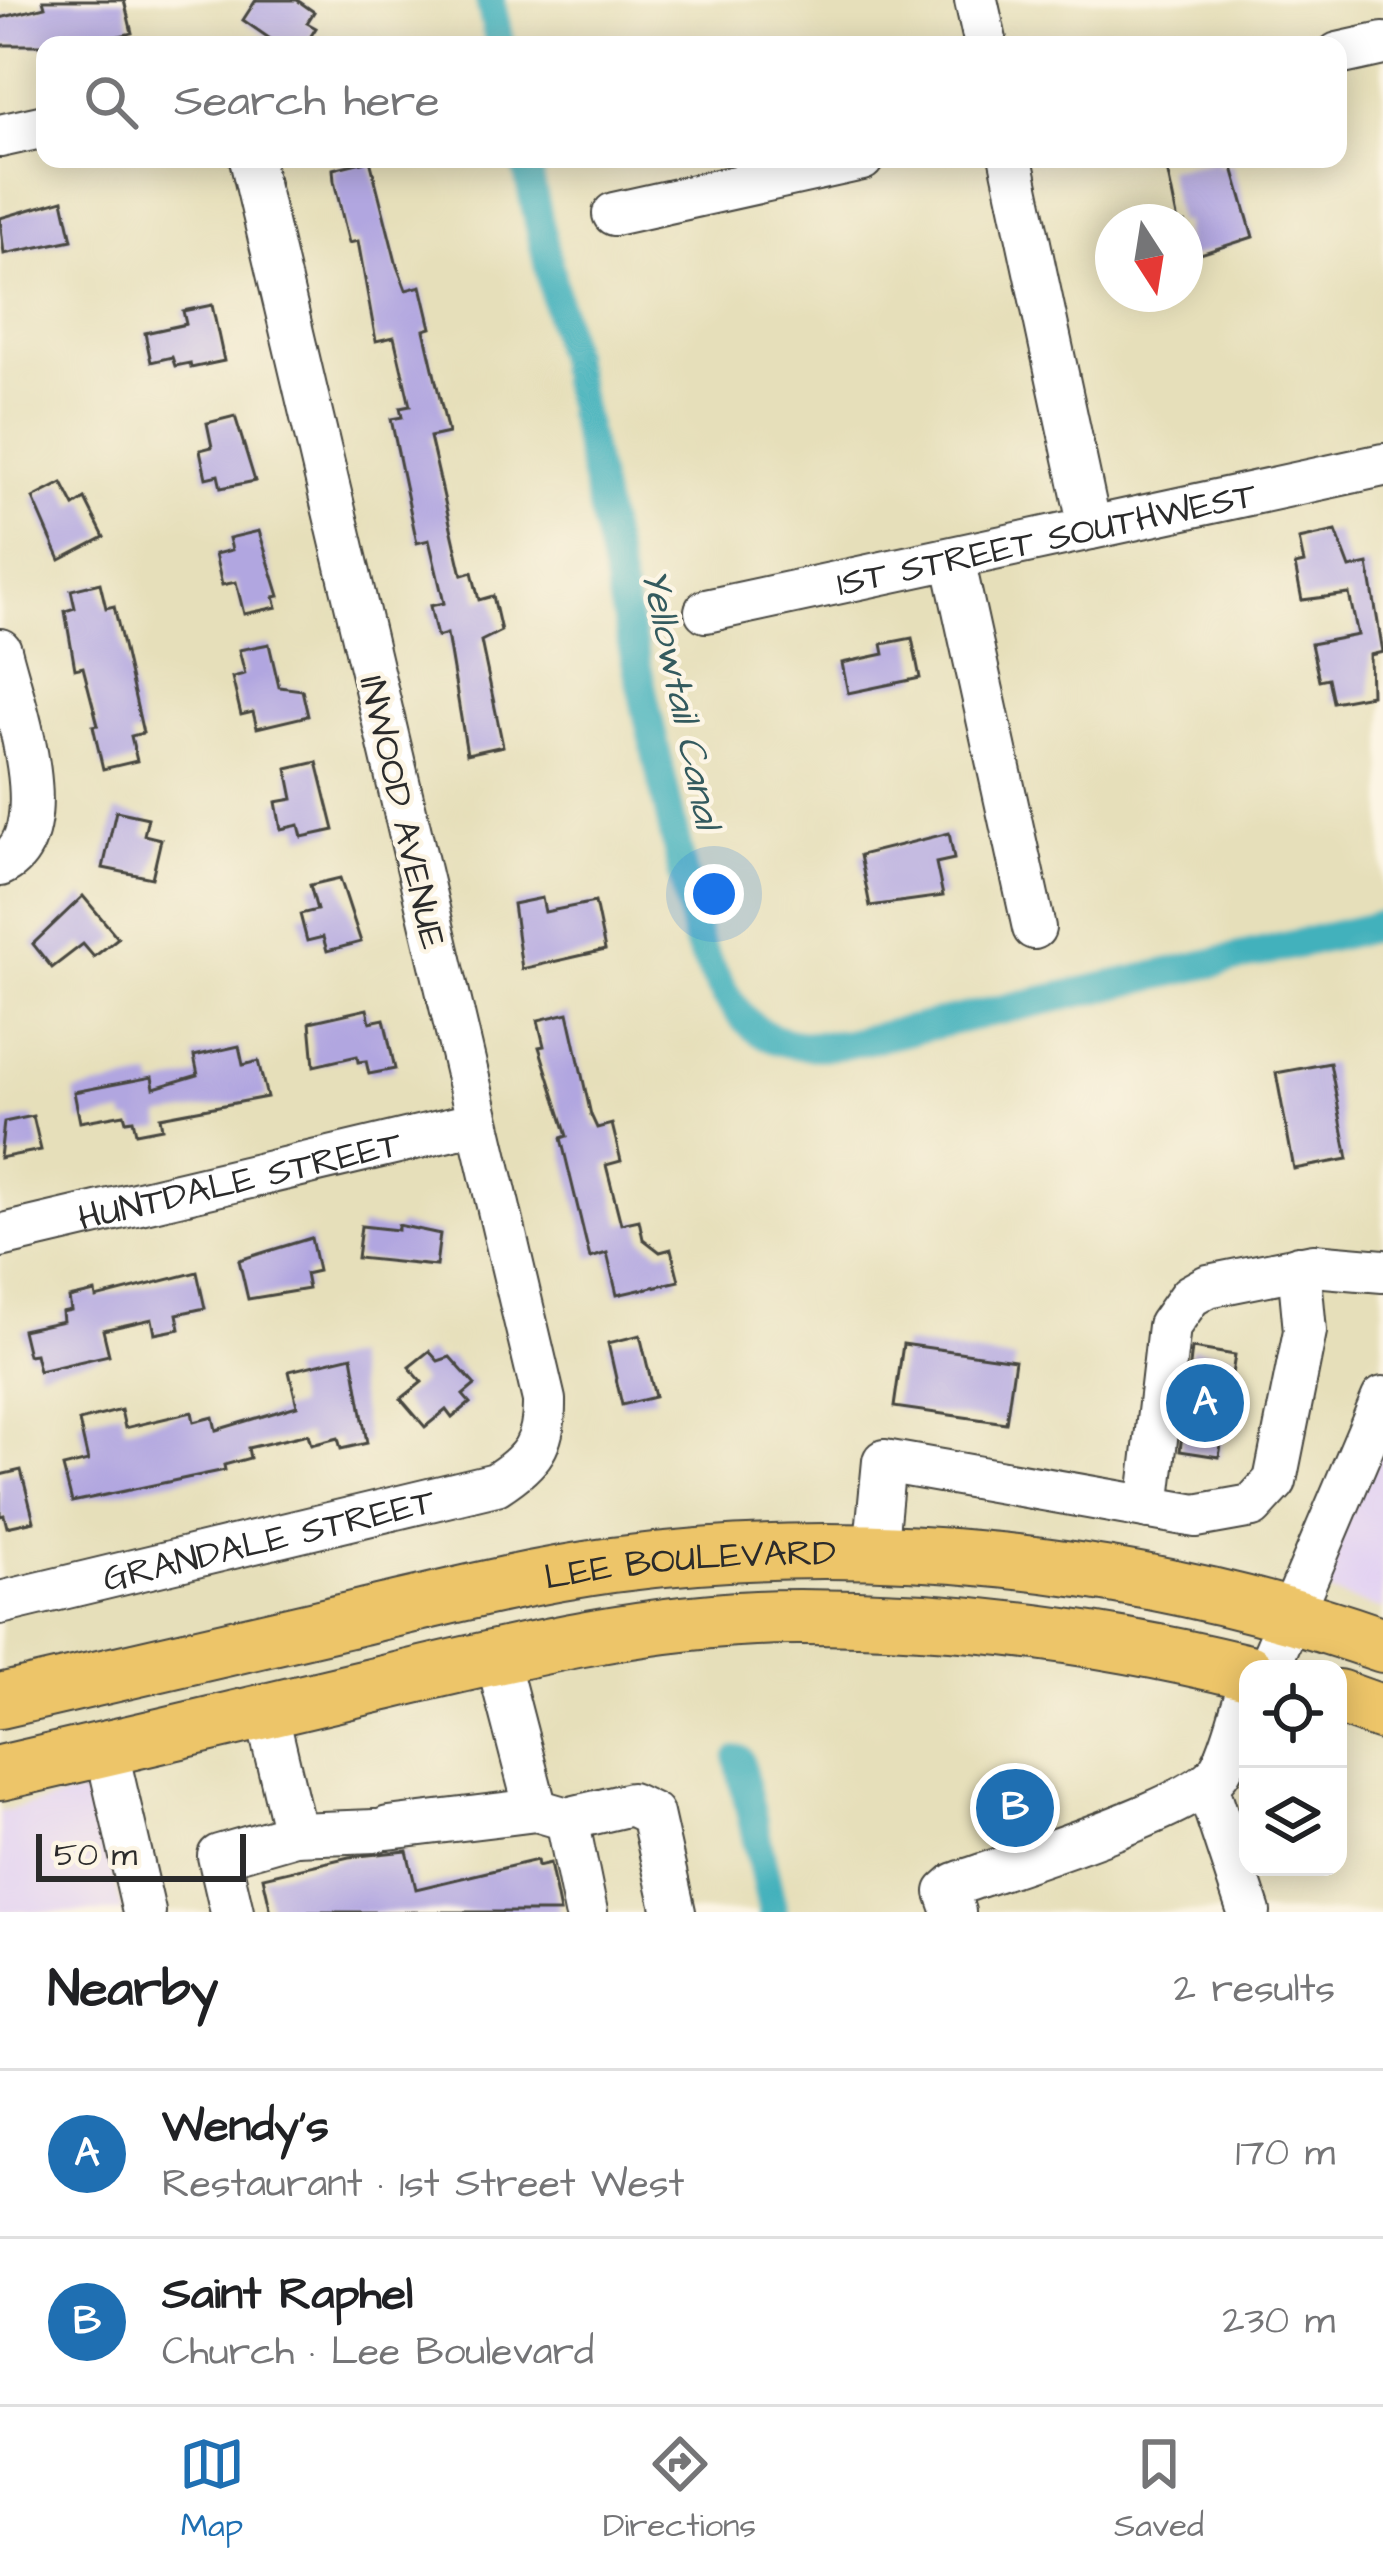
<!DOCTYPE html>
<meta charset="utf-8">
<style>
body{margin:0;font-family:"Architects Daughter",sans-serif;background:#f6f6f6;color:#202124}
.controls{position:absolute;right:36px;bottom:36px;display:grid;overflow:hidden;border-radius:24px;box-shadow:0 6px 30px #0003}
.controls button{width:108px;height:108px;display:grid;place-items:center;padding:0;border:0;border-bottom:3px solid #e0e0e0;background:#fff;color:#202124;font:60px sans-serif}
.compass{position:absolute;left:1095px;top:204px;width:108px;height:108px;border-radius:50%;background:#fff;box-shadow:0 6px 30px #0003;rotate:168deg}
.scale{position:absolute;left:36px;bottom:30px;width:210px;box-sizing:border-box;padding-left:12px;border:6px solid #2b2b2b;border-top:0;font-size:33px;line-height:42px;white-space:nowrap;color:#2b2b2b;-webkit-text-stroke:9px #fcf5e5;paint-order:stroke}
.you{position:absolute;left:714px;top:894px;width:42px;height:42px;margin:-30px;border:9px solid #fff;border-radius:50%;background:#1a73e8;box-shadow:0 0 0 18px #1a73e833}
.badge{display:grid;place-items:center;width:78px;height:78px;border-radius:50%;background:#1f6fb2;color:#fff;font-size:39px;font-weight:700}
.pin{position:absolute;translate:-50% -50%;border:6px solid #fff;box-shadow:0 3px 12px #0006}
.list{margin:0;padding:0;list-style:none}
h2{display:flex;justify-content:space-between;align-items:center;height:156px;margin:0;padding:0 48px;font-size:51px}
h2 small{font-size:39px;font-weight:400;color:#757577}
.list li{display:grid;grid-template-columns:78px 1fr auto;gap:36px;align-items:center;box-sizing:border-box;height:168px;padding:0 48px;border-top:3px solid #e0e0e0}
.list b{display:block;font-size:45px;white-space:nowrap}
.list p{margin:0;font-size:39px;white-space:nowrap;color:#757577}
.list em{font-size:39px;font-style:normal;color:#757577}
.icon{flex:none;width:66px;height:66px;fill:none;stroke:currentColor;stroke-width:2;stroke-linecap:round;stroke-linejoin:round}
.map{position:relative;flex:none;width:1383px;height:1912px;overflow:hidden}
.search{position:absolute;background:#fff;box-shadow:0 6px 30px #0003;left:36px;right:36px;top:36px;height:132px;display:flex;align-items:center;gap:30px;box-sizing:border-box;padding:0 42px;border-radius:24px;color:#757577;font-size:45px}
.sheet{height:492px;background:#fff}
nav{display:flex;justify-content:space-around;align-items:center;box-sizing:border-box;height:168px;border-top:3px solid #e0e0e0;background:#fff;font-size:33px;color:#757577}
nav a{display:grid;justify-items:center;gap:6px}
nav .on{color:#1f6fb2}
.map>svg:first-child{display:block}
</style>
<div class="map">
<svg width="1383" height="1912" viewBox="0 0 1383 1912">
<rect width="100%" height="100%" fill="#fcf5e5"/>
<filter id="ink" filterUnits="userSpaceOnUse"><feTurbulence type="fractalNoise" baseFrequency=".00833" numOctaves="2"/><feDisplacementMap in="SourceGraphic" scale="24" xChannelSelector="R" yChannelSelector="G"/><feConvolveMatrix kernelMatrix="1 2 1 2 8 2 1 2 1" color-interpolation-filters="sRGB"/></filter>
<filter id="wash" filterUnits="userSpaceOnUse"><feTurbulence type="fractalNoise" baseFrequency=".004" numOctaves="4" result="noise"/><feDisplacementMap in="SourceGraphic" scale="48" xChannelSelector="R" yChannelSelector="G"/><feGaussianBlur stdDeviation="2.7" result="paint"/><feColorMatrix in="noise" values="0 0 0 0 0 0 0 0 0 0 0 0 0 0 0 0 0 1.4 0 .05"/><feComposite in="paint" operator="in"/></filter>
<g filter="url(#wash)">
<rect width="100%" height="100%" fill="#e6dfba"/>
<g fill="#e3d3f2">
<path d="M 1383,1416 L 1383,1610 L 1293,1581 Z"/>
<path d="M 94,1790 L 122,1912 L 0,1912 L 0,1812 Z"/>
</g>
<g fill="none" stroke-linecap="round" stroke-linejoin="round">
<g stroke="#42b1bc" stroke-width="30">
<path d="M 490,0 L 500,45"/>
<path d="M 525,159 L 698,943 C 737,1020 753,1054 847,1044 L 1383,925"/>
<path d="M 739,1760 L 773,1912"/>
</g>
</g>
<g id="blocks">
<g fill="#b1a6e0">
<path d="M 43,0 L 124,0 L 132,33 L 81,45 L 0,45 L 0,18 L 45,7 Z"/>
<path d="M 256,0 L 297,0 L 314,12 L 307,23 L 316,28 L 305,45 L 279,45 L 243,20 Z"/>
<path d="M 370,160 L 397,266 L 406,290 L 421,286 L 431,328 L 424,330 L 448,433 L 430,437 L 462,575 L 472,572 L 479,600 L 493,596 L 501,631 L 481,641 L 503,746 L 467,754 L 447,634 L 437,637 L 430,606 L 444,603 L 429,540 L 417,543 L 391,419 L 402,417 L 400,408 L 410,406 L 394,337 L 376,341 L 358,241 L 349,243 L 334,181 L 333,169 Z"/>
<path d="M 1217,161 L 1218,167 L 1232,164 L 1253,237 L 1185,259 L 1185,222 L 1178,222 L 1167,169 Z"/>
<path d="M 63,200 L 72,240 L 4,254 L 0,218 Z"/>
<path d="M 212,305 L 224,361 L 191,368 L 190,363 L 175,366 L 172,357 L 151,362 L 145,333 L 186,324 L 183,311 Z"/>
<path d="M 235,416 L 255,481 L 221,488 L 218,475 L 206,478 L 200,450 L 212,447 L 207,423 Z"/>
<path d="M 62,483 L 74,506 L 85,499 L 104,537 L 60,560 L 33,498 Z"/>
<path d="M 259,531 L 279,596 L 274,597 L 277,607 L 244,614 L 236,582 L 222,585 L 215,554 L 232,550 L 229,538 Z"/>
<path d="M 1336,531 L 1350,568 L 1368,564 L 1383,652 L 1370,655 L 1371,695 L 1333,702 L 1328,678 L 1319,680 L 1311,644 L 1358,635 L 1349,594 L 1302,600 L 1295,565 L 1304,563 L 1299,539 Z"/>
<path d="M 100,583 L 106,608 L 114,606 L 143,733 L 131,736 L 137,761 L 103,769 L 93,726 L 98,725 L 83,667 L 75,669 L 65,611 L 75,608 L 71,590 Z"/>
<path d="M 912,638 L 920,678 L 848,693 L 842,663 L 884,654 L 882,644 Z"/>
<path d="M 269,644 L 279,687 L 302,690 L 308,716 L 257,728 L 253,712 L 241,715 L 232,677 L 245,674 L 239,650 Z"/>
<path d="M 317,762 L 334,830 L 302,837 L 299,825 L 281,829 L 276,802 L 293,799 L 287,769 Z"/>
<path d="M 116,811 L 148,818 L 144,835 L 161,839 L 152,878 L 103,868 Z"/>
<path d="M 949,833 L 954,859 L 936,863 L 943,896 L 870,906 L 860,855 Z"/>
<path d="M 340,878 L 361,942 L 327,951 L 323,937 L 307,941 L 300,914 L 317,910 L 310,885 Z"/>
<path d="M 83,896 L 118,938 L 94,957 L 83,944 L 52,968 L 33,944 Z"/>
<path d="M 542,898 L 545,912 L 595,902 L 605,950 L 522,969 L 513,904 Z"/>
<path d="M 367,1009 L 370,1022 L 384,1019 L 395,1069 L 369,1074 L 366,1061 L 358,1062 L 357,1056 L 314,1066 L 310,1022 Z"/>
<path d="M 568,1013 L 591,1115 L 597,1128 L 612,1124 L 621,1161 L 606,1165 L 621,1224 L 639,1220 L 643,1239 L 660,1252 L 671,1249 L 679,1281 L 617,1295 L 607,1253 L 590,1258 L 561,1138 L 567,1136 L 539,1047 L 544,1046 L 538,1020 Z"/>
<path d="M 239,1046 L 243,1065 L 258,1061 L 267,1097 L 160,1117 L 162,1128 L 136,1133 L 133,1120 L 126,1121 L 124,1114 L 80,1122 L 74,1092 L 152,1077 L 154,1088 L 198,1075 L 194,1056 Z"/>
<path d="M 1330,1063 L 1348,1159 L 1294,1169 L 1276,1073 Z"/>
<path d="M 33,1116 L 41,1150 L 0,1158 L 4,1122 Z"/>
<path d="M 398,1225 L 440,1234 L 436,1266 L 357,1258 L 361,1226 L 398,1230 Z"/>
<path d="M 311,1238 L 318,1271 L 305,1274 L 308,1289 L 248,1299 L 239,1260 Z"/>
<path d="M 197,1272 L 205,1308 L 177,1314 L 180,1329 L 155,1334 L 152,1319 L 103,1330 L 109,1355 L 39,1371 L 35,1354 L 28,1355 L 22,1330 L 63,1321 L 62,1312 L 71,1310 L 69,1298 L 95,1292 L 96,1298 Z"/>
<path d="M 640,1335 L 655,1397 L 622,1405 L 608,1343 Z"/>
<path d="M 903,1344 L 1015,1360 L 1006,1423 L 894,1407 Z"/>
<path d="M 1192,1348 L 1235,1355 L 1219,1457 L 1180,1451 Z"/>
<path d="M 429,1351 L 438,1361 L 450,1357 L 475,1385 L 463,1395 L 470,1403 L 452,1418 L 446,1410 L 425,1427 L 401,1399 L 422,1382 L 409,1367 Z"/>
<path d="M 352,1356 L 367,1443 L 341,1449 L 338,1438 L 311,1445 L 308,1434 L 248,1448 L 250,1458 L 224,1465 L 225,1470 L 72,1502 L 63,1467 L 88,1461 L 79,1421 L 121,1410 L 125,1428 L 192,1412 L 194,1422 L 213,1417 L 216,1430 L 297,1406 L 289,1371 Z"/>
<path d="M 21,1470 L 34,1521 L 7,1527 L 4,1515 L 0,1516 L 0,1475 Z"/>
<path d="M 407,1851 L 416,1889 L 537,1860 L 538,1866 L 550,1863 L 560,1912 L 271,1912 L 263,1877 L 349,1857 Z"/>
</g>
</g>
</g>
<g filter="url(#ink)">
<use href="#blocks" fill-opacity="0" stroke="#474640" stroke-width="3"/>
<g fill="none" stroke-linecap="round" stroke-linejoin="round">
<g stroke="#474640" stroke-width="46">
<g id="minor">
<path d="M 976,0 L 986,45"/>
<path d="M 1338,54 L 1383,44"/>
<path d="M 0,136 L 45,126"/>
<path d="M 1011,159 L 1090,528"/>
<path d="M 614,214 L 862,159"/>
<path d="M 953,559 L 1034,928"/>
<path id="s1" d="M 706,611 L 1383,465"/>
<path d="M 0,650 C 12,700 63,836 0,865"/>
<path id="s2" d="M 0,1236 L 478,1123"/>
<path d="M 1148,1508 L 1169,1326 L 1190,1296 L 1208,1286 L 1313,1265 L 1383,1271"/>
<path d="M 875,1554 L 884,1461 L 1196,1516 L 1252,1506 L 1275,1481 L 1305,1331 L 1299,1267"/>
<path id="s3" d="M 0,1603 L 496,1484 C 532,1461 545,1444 544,1400 L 251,159"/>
<path d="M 496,1656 L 536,1810"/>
<path d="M 1268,1669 L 1383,1398"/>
<path d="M 266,1711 L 295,1834"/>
<path d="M 106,1748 L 144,1912"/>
<path d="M 1207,1785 L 1249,1912"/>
<path d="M 567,1819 L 586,1912"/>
<path d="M 388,1828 L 536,1810 L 567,1819 L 631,1804 L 652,1814 L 674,1912"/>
<path d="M 232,1912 L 219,1856 L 295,1834 L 375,1831"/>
<path d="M 954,1912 L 947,1892 L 956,1884 C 1006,1866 1196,1809 1220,1770 C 1233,1748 1239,1716 1248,1691"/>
</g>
</g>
<g stroke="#474640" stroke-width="58">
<g id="major">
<path d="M 1338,1697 L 1383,1713"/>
<path id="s4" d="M 0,1701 C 118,1674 236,1647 354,1619 C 440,1599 525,1577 612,1565 C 867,1531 1141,1560 1383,1645"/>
<path d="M 0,1773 C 127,1744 253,1714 380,1684 C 517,1651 657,1617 799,1617 C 952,1617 1100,1635 1248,1672"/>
</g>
</g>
<use href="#minor" stroke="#fff" stroke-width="42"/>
<use href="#major" stroke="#edc569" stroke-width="54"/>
</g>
</g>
<g text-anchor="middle" stroke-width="9" stroke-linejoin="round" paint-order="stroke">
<g font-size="36" fill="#2b2b2b" stroke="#fcf5e5">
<text dy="13" stroke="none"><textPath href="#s1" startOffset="348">1ST STREET SOUTHWEST</textPath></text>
<text transform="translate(404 812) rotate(77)" y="13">INWOOD AVENUE</text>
<text dy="13" stroke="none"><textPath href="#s2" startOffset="246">HUNTDALE STREET</textPath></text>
<text dy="13" stroke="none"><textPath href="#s3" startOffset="276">GRANDALE STREET</textPath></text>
<text dy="13" stroke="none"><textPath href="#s4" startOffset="705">LEE BOULEVARD</textPath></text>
</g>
<g font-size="39" font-style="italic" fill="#335a5e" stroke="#fcf5e5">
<text transform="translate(683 698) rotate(78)" y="14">Yellowtail Canal</text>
</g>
</g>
</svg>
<div class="controls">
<button><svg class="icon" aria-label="locate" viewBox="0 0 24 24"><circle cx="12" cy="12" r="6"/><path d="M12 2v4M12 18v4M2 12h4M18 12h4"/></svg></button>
<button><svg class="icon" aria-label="layers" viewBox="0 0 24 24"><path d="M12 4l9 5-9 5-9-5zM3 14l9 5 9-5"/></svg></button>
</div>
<svg class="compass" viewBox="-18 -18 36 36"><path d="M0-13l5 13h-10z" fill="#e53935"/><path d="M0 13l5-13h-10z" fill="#757577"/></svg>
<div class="scale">50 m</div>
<div class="you"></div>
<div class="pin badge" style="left:1205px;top:1403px">A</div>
<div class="pin badge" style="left:1015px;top:1808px">B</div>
<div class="search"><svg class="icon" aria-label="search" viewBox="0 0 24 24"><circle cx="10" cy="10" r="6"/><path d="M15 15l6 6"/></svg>Search here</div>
</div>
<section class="sheet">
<h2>Nearby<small>2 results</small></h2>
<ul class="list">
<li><span class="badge">A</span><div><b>Wendy's</b><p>Restaurant · 1st Street West</p></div><em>170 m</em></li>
<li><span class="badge">B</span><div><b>Saint Raphel</b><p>Church · Lee Boulevard</p></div><em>230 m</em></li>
</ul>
</section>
<nav>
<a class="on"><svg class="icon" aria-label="map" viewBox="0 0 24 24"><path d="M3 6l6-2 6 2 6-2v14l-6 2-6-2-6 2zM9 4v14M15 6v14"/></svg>Map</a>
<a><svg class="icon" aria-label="directions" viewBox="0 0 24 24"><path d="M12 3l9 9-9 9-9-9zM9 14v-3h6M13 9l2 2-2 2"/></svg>Directions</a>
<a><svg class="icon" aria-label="saved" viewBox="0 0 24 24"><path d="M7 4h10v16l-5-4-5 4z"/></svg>Saved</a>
</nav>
